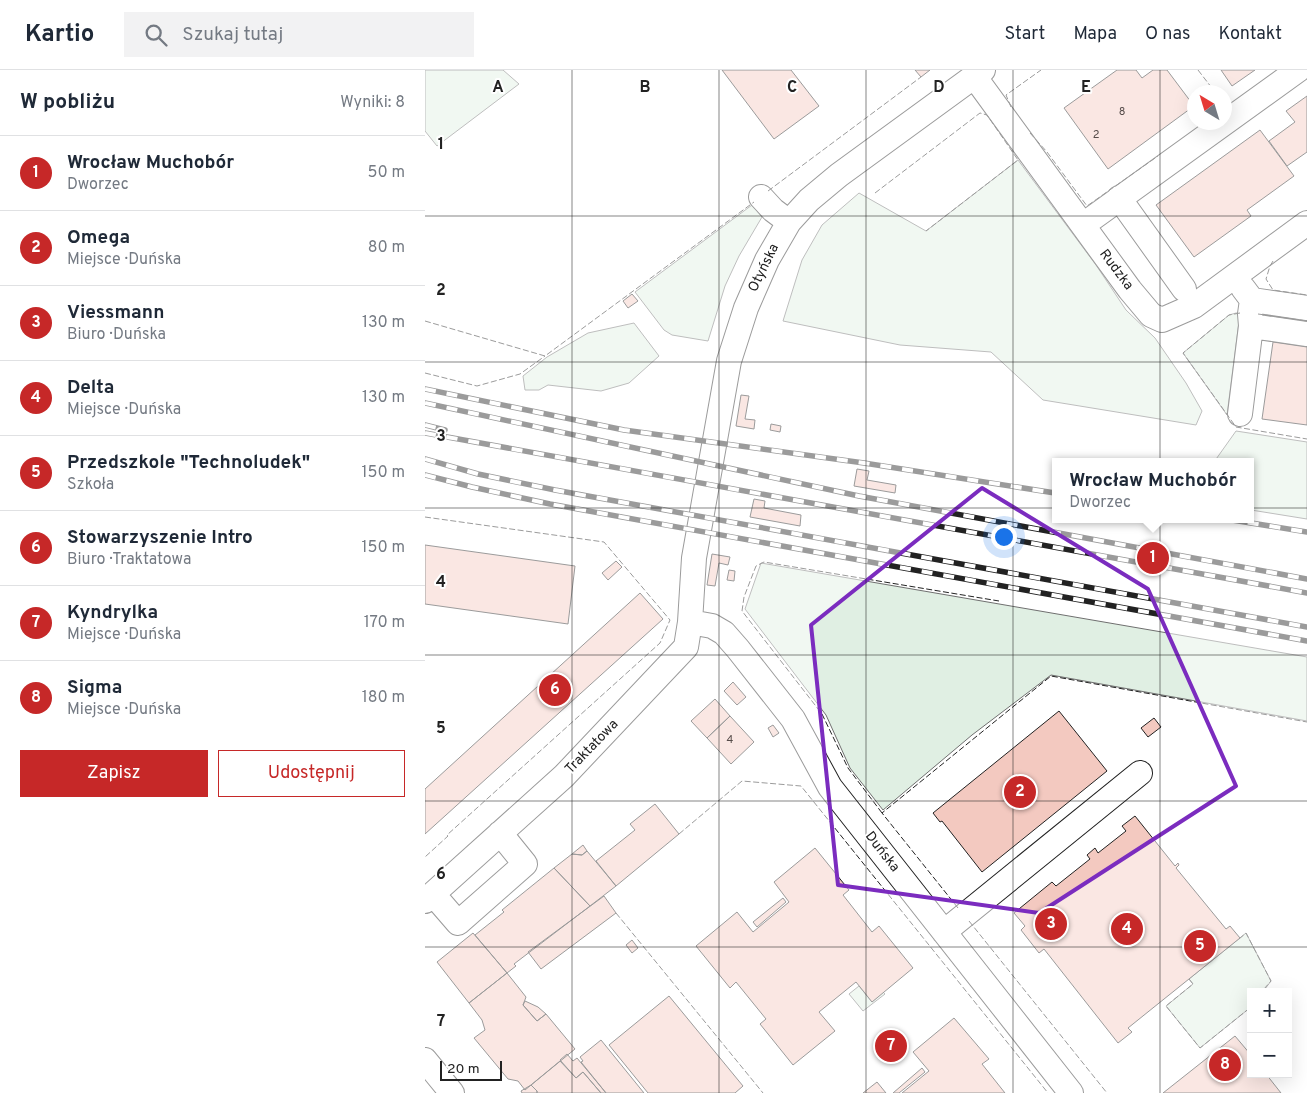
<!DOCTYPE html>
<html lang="pl">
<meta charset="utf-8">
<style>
body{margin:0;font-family:Overpass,sans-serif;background:#f2f2f3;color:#1f2937}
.controls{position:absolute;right:15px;bottom:15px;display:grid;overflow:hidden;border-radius:0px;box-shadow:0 5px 20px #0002}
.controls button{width:45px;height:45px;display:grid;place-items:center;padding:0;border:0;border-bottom:1px solid #e0e1e3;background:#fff;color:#1f2937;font:25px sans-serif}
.compass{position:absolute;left:762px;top:15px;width:45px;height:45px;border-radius:50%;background:#fff;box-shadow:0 5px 20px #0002;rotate:322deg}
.scale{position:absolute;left:15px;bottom:12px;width:62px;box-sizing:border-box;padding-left:5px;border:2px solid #222;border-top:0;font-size:14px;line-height:18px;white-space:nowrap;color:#222;-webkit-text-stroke:4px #fff;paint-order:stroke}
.you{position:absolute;left:578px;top:466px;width:18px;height:18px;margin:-12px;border:4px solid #fff;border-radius:50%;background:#1a73e8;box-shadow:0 0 0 8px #1a73e833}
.badge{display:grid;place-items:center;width:32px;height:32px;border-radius:50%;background:#c62828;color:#fff;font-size:16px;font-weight:700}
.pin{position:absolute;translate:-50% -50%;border:2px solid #fff;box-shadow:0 1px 5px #0006}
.popup{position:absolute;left:627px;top:388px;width:202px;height:65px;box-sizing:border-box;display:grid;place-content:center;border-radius:0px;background:#fff;filter:drop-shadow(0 1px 4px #0005);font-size:16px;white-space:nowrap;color:#747a83}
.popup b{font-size:19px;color:#1f2937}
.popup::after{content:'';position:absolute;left:50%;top:100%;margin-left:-10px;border:10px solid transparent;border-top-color:#fff}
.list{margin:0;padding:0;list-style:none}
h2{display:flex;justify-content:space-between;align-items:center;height:65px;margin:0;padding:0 20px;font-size:21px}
h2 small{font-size:16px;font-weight:400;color:#747a83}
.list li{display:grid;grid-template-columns:32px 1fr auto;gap:15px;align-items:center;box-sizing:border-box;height:75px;padding:0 20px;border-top:1px solid #e0e1e3}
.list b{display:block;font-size:19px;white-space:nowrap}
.list p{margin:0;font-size:16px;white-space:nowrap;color:#747a83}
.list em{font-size:16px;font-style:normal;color:#747a83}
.actions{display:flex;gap:10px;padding:15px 20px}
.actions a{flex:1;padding:11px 0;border:1px solid #c62828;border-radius:0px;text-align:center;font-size:18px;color:#c62828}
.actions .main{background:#c62828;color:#fff}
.icon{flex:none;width:28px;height:28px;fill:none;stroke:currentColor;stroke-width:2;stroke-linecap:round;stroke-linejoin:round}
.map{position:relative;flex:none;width:882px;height:1023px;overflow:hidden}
header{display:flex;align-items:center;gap:30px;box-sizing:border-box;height:70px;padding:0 25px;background:#fff;border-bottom:1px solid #e0e1e3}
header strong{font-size:24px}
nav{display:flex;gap:28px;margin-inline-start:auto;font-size:18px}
.search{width:350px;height:45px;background:#f2f2f3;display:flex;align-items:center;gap:12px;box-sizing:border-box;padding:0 18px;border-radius:0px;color:#747a83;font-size:19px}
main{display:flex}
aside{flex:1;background:#fff}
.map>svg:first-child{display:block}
.green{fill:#e0efe3;stroke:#6f6f6f}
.building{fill:#f3c9c0;stroke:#222}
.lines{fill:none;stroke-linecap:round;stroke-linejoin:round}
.minor-casing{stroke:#222;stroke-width:26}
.minor{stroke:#fff;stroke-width:24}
.rail-casing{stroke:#222;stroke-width:5.5}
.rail{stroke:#fff;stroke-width:4;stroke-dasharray:11;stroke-linecap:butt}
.fence{stroke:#222;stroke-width:1;stroke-dasharray:6 2.5;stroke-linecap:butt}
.marked{fill:none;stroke:#7b2cbf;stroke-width:4;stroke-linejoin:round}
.grid{fill:none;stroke:#222;stroke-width:1;stroke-opacity:0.55}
.labels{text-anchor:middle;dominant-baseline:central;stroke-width:4;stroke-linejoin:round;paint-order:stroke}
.number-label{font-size:11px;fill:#564c4a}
.street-label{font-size:14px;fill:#222;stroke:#fff}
.grid-label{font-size:16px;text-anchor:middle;font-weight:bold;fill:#222;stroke:#fff;stroke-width:4;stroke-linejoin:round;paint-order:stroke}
</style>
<header>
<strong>Kartio</strong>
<div class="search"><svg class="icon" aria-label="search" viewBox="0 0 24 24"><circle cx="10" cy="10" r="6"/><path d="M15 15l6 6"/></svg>Szukaj tutaj</div>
<nav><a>Start</a><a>Mapa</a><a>O nas</a><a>Kontakt</a></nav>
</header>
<main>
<aside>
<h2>W pobliżu<small>Wyniki: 8</small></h2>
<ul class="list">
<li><span class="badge">1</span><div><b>Wrocław Muchobór</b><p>Dworzec</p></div><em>50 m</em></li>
<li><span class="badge">2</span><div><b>Omega</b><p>Miejsce · Duńska</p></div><em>80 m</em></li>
<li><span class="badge">3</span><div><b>Viessmann</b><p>Biuro · Duńska</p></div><em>130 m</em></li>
<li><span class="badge">4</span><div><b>Delta</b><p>Miejsce · Duńska</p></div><em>130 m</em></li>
<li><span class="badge">5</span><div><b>Przedszkole &quot;Technoludek&quot;</b><p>Szkoła</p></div><em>150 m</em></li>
<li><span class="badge">6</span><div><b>Stowarzyszenie Intro</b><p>Biuro · Traktatowa</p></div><em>150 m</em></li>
<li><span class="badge">7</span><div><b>Kyndrylka</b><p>Miejsce · Duńska</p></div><em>170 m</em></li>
<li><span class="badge">8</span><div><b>Sigma</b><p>Miejsce · Duńska</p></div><em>180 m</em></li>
</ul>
<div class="actions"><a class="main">Zapisz</a><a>Udostępnij</a></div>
</aside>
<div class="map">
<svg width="882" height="1023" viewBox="0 0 882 1023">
<rect width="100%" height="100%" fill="#fff"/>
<path class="green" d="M0,0h78l16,14 -82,62 -12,-15z
M593,90l78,105 30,45 29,28 31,45 16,28 -6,14 -153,-25 -52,-48 -91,-7 -117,-24 19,-61 20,-35 37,-32 67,38z
M327,135l10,12 -23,39 -14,30 -17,55 -36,-6 -8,-5 -29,-38z
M811,243h4l-13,102 -44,-62 46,-38z
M209,253l25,33 -30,27 -28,8 -53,-6 -9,5h-14l-2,-14 24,-19 41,-24z
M811,361l71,11v77l-56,-9v-48h-37z
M336,493l546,94v64l-256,-46 -79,60 -89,75 -33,-42 -24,-53 -81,-106z
M821,863l25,48 -6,8v3h-14v15l-51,41 -34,-42 27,-22 -4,-5z
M434,916l13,16 11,-10 2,2 -22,17 -14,-17z"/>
<path class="building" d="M297,0h69l28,36 -45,33z
M490,0h15l-9,7z
M692,0h19l6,8 11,-8h14l27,36 -86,63 -44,-61z
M796,0h34l-23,16z
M882,26v56l-20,14 -18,-25 26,-19 -9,-11z
M835,60l34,46 -47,34 4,6 -57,41 -38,-52z
M207,224l6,7 -10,7 -5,-7z
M848,272l34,5v78l-45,-6z
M316,325l8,1 -4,23 10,1 -1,9 -18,-3z
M346,354l10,2 -1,6 -10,-2z
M432,399l12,2 -2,9 29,5 -1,8 -41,-7z
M329,429l11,2 -1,7 37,7 -1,11 -50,-9z
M0,475l150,21 -7,58 -143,-20z
M287,484l18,3 -2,8 -9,-2 -4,23 -8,-1z
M191,491l6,6 -14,13 -6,-7z
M304,500l6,1 -1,10 -7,-1z
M215,523l23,26 -238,215v-45z
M308,612l13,15 -9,8 -13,-14z
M290,629l15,17 -23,22 -16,-17z
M634,641l48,60 -125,101 -40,-51 -2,1 -7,-9z
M305,646l24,26 -23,22 -24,-26z
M729,648l7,9 -13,10 -7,-9z
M348,655l6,8 -6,4 -5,-9z
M230,734l24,30 -63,52 -20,-25 39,-31 -5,-6z
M710,746l40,50 3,-3 1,2 -3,3 50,61 4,-3 10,12 -112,90 4,4 -14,11 -74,-94 -5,4 -18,-23 4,-4 -11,-13 38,-31 4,4 34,-27 -3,-4 8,-7 3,5 28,-22 -4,-5z
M158,775l4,6 -5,4 -10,-1z
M390,778l34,42 -6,5 29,37 7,-6 34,42 -41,34 -16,-20 -37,30 16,19 -42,34 -33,-41 6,-5 -30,-37 -6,6 -34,-42 41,-34 16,20 36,-30 -15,-20z
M162,781l29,35 -26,20 -36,-38 18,-14 10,1z
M129,798l36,38 -76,58 2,2 -9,7 -32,-38 29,-23 -2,-2z
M179,826l12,17 -75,56 -13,-17z
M358,828l3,4 -29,25 -4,-5z
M48,863l34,40 -38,30 -32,-41z
M207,870l6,8 -6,5 -6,-8z
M82,903l19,24 -3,8 14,16 9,-7 29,35 -50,41 -7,-9 -10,-2 -34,-41 11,-8 -3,-10 -13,-17z
M244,926l74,90 -8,7h-87l-39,-48z
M100,931l13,6 8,7 -9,7 -14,-16z
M529,948l35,41 -7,5 23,29h-103l27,-22 -16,-19z
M810,966l16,19v19h15l15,19h-118z
M176,970l43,53h-38l-25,-31 2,-1 -3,-4z
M142,984l6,7 4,-3 29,35h-5l-18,-21 -7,6 -16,-18z
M135,991l16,17 7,-6 18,21h-64v-2l-6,-6z
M497,998l3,4 -26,21h-6z
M452,1012l9,11h-23z
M106,1015l6,6v2h-15l-1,-2z"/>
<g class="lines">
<g class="minor-casing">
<path id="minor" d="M549,6l156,214 21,25 11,5 32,-14 113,-83
M336,127l12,13 16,12
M694,128l65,91
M658,155l215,-155
M818,218l9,12 55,8
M826,256l56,8
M815,344l11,-88 -1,-12 2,-14
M265,552l22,4 12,7 14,16 55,70 37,68 241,306
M8,824l25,29 67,-59 -25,-31
M0,831l139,-125 122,-129 4,-25 4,-64 35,-197 17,-53 21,-48 22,-38 20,-22 30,-25 144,-105
M519,862l196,-159
M0,990l27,33"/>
</g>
<use href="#minor" class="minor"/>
<g class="rail-casing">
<path id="rail" d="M0,319l199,41 240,33 191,30
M0,333l434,93 448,83
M0,355l20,5
M0,363l882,160
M0,389l53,15 77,16 752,137
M0,405l47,12 78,17 757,137
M801,449l81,13"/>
</g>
<use href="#rail" class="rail"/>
<path class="fence" d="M773,0l17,22
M586,37l-5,-12 35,-25
M605,63l17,19 40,54 71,-50
M343,121l153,-114
M450,123l105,-80 7,2 31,45 -92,71
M848,191l-3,5 -4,13 7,11 34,5
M815,243l-11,2 -46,38 53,74 71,12
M833,244l49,7
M0,251l120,35 209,-154
M0,303l52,13 43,-12 25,-18
M0,447l179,25 66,78 -10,23 -213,192 1,1 -23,21
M457,743l-34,-45 -26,-54 -80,-103 2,-14 12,-31 8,-4 235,39
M254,764l63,-53 59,5 247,307
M533,838l-76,-95 169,-137 256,46
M191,843l147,180
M544,851l138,172
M814,869l7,-6 25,48 -7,8 1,3
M764,909l4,5 -27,22 34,42 51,-41"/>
</g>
<path d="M0 0H882V1023H0ZM557,418l166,101 88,197 -197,127 -201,-28 -27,-260z" fill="#fff" fill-opacity=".55" fill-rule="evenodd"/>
<path class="marked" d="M557,418l166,101 88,197 -197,127 -201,-28 -27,-260z"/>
<path class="grid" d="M147,0v1023M294,0v1023M441,0v1023M588,0v1023M735,0v1023M0,146h882M0,292h882M0,438h882M0,585h882M0,731h882M0,877h882"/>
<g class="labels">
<g class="number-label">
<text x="697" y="42">8</text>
<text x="671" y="65">2</text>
<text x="305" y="670">4</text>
</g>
<g class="street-label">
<text transform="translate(339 198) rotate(-64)">Otyńska</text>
<text transform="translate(691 200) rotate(53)">Rudzka</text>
<text transform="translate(167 677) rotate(-46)">Traktatowa</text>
<text transform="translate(457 782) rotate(52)">Duńska</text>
</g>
</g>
<g class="grid-label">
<text x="73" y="22">A</text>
<text x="220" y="22">B</text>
<text x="367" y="22">C</text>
<text x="514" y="22">D</text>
<text x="661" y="22">E</text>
<text x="16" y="79">1</text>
<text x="16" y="225">2</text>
<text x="16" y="371">3</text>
<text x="16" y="517">4</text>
<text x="16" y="663">5</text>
<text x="16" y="809">6</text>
<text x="16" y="956">7</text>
</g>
</svg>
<div class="controls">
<button>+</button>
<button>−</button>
</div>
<svg class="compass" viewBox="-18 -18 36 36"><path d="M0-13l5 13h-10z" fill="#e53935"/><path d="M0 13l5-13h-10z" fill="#747a83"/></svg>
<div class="scale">20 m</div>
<div class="you"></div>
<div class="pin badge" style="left:728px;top:488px">1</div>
<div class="popup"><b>Wrocław Muchobór</b>Dworzec</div>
<div class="pin badge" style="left:595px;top:722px">2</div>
<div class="pin badge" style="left:626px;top:854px">3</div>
<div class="pin badge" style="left:702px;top:859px">4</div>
<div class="pin badge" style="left:775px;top:876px">5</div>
<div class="pin badge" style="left:130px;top:620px">6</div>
<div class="pin badge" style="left:466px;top:976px">7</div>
<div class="pin badge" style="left:800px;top:995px">8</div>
</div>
</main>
